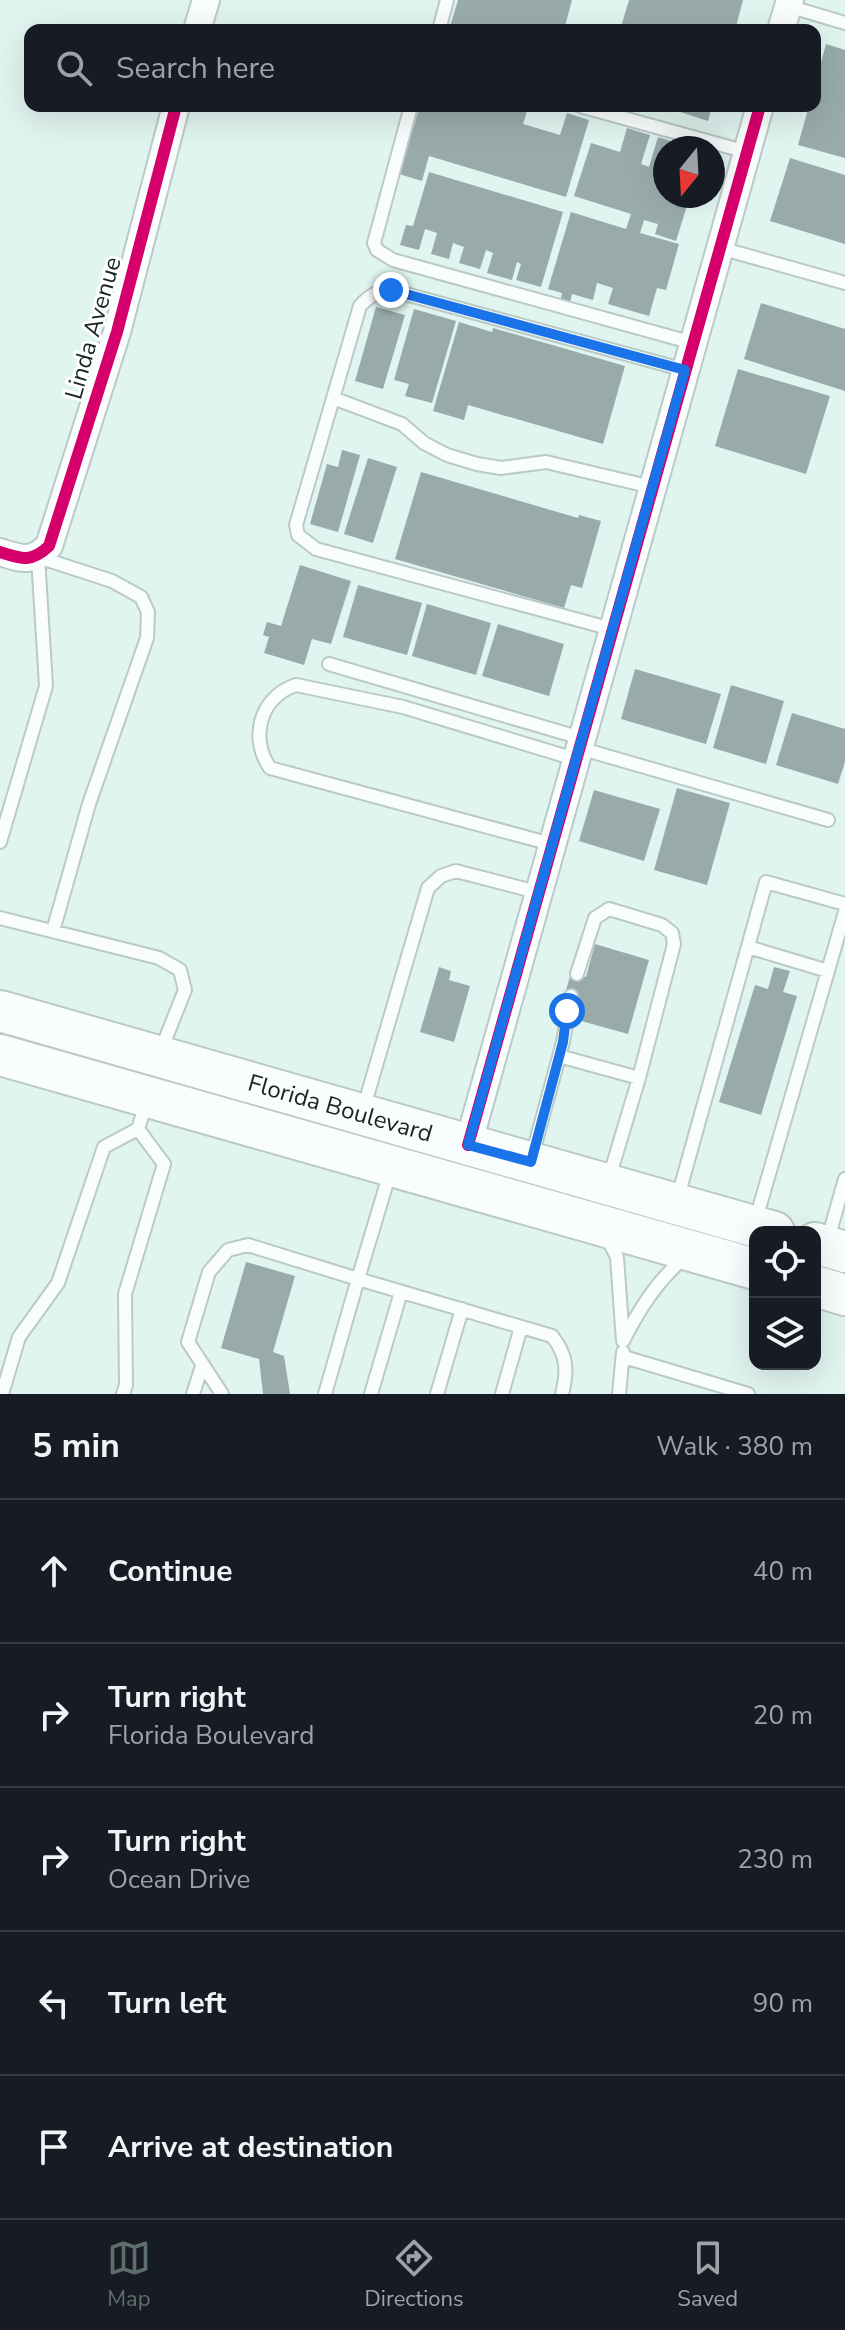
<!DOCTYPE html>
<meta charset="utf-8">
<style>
body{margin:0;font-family:"Nunito Sans",sans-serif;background:#20242c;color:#f1f3f6}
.controls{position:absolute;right:24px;bottom:24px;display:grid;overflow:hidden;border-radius:16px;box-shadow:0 8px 32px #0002}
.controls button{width:72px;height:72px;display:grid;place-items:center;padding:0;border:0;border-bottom:2px solid #363941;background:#171b24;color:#f1f3f6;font:40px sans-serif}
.compass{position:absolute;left:653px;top:136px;width:72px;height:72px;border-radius:50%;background:#171b24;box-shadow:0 8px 32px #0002;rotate:198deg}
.stop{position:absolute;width:24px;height:24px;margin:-18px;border:6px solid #1a73e8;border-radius:50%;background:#fff}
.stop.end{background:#1a73e8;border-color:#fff;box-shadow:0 2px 8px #0008}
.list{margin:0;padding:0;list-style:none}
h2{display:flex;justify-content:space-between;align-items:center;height:104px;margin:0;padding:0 32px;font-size:34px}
h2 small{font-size:26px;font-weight:400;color:#9ea1a6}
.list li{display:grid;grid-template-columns:52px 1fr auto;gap:24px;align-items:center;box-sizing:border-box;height:144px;padding:0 32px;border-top:2px solid #363941}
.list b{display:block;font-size:30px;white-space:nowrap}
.list p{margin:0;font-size:26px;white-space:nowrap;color:#9ea1a6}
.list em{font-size:26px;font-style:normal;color:#9ea1a6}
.icon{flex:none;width:44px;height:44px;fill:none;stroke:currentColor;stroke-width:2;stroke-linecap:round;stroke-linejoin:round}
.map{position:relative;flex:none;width:845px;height:1394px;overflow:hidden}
.search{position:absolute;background:#171b24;box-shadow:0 8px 32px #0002;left:24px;right:24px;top:24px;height:88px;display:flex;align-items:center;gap:20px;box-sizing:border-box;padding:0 28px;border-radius:16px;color:#9ea1a6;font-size:30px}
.sheet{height:824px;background:#171b24}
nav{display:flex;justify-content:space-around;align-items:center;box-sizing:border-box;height:112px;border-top:2px solid #363941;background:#171b24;font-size:22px;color:#9ea1a6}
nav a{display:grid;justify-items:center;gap:4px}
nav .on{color:#5e6e6b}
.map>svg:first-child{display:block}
.building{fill:#98abaa}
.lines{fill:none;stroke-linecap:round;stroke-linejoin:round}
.lane-casing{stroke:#bacac7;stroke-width:16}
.street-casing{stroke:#bacac7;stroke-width:30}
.primary-casing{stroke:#bacac7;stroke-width:44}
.lane{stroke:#fafdfd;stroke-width:12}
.street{stroke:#fafdfd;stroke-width:26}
.primary{stroke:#fafdfd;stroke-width:40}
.cycleway-casing{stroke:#fff;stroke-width:17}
.cycleway{stroke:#d6006c;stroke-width:12}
.route{stroke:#1a73e8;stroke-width:10}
.labels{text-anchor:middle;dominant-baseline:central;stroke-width:6;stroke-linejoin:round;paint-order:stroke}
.street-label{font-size:24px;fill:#182623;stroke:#fff}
</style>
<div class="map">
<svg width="845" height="1394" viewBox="0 0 845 1394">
<rect width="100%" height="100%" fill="#e0f4f0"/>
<path class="building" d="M458,0h114l-8,30h-115z
M629,0h114l-8,30h-115z
M826,44l19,6v108l-47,-13 11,-39h6v-21z
M420,106h101l7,2 -5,16 37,11 7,-22 22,7 -23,77 -137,-41 -7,25 -23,-7z
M662,106h50l-4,15z
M627,128l23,7 -9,29 8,3 9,-30 32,10 -25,1v48h25l-14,45 -21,-7 3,-10 -14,-4 -4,13 39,11 -13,46 -9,-2 -8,28 -41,-12 5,-16 -16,-5 -4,17 -21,-6 -3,12 -9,-3 2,-10 -14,-4 23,-77 55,17 5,-15 -57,-18 17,-53 29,9z
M790,158l55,17v69l-75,-23z
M429,172l134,40 -22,75 -25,-7 5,-16 -4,-2 -5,18 -25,-7 6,-20 -7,-3 -6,19 -21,-6 5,-16 -11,-4 -4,16 -18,-5 6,-21 -12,-4 -6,21 -19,-5 6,-20 7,1z
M761,303l84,26v62l-101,-32z
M376,307l29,8 -22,74 -28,-8z
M414,309l42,12 -24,82 -27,-7 4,-12 -15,-4z
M459,322l33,10 1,-4 132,38 -22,78 -135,-39 -4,15 -31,-9z
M738,369l92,27 -24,78 -91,-28z
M342,450l18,5 -22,77 -28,-8 17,-60 11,3z
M368,458l29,9 -24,76 -29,-9z
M421,472l157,46 1,-3 22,6 -19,67 -11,-3 -7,23 -169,-49z
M300,565l51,16 -20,63 -19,-5 -8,26 -40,-12 5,-16 -6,-2 4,-13 14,4z
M358,585l64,18 -15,52 -64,-18z
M427,604l64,19 -15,52 -64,-19z
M498,624l66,20 -15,52 -67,-20z
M635,669l86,25 -15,50 -85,-25z
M731,685l53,16 -18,63 -53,-16z
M792,713l53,16v33l-7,22 -62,-19z
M677,788l53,15 -23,82 -53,-15z
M594,790l66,19 -16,52 -65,-20z
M595,944l54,16 -21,74 -54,-15 6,-21 -15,-4 6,-21 15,4z
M439,967l12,4 -2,9 21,6 -16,56 -34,-10z
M774,967l16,4 -7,21 14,4 -36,119 -42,-13 36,-117 13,4z
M246,1262l49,14 -22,76 11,4 6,38h-27l-4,-35 -38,-11z"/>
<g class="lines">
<g class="lane-casing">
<path id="lane" d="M788,6l57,17
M439,30l8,-30
M411,106l-37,137 3,7 16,10 300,83
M580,106l167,46
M720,248l125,35
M333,398l69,26 22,19 23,12 30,9 24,4 45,-6 106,25
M612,629l-296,-80 -18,-14 -2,-10 64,-219c9,-10 17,-15 31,-16l294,80
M329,664l252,74
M579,748l249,72
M0,842l46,-156 -8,-129 74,24 29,16 7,15 -1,26 -58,166 -36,127
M551,844l-281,-76c-21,-30 -10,-71 26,-83l107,22 172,52
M0,918l159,40 21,12 5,20 -24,60
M748,947l80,24
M577,974l18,-56 14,-9 53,16 10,8 2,11 -35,134 -30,100
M559,1056l80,22
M363,1110l65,-222 13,-12 15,-5 81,21
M532,1156l31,-114 8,-46
M391,1169l-33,110 194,57c15,19 16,34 10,58
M677,1200l89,-318 79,22
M756,1219l89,-307
M606,1236l11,21 6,84c17,-33 34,-60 62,-84
M828,1239l17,-60
M624,1357l124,37
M2,1394l17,-57 39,-54 46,-136 34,-18 9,-29
M123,1394l3,-9 -1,-91 39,-130 -26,-35
M193,1394l9,-28
M222,1394l-34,-52 21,-70 19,-22 20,-5 110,34 -33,115
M371,1394l30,-102
M437,1394l25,-85
M502,1394l19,-67
M619,1394l4,-42"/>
</g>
<g class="street-casing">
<path id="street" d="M197,30l9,-30
M781,30l9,-30
M0,552c22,7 31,11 49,-6l68,-214 59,-226
M468,1145l292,-1039"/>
</g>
<g class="primary-casing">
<g id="primary">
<path id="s1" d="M0,1011l774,221"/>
<path d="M0,1055l755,214"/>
<path d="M815,1243l30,9"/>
<path d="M815,1286l30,9"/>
</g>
</g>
<use href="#lane" class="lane"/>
<use href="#street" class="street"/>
<use href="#primary" class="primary"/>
<g class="cycleway-casing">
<path id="cycleway" d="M0,552c22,7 31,11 49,-6l68,-214 59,-226
M468,1145l292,-1039"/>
</g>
<use href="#cycleway" class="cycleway"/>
</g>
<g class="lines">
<path class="route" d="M391,290l294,80 -217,775 63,17 32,-120 4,-31"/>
</g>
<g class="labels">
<g class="street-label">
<text transform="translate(93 328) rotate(-74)">Linda Avenue</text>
<text stroke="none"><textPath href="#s1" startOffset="354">Florida Boulevard</textPath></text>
</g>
</g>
</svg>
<div class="controls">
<button><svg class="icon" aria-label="locate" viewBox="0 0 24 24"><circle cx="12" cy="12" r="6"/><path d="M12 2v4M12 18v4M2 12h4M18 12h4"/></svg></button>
<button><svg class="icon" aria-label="layers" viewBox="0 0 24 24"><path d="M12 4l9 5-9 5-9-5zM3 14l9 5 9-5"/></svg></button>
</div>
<svg class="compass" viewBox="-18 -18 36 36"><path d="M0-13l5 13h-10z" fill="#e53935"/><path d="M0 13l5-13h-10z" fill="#9ea1a6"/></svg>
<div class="stop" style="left:567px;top:1011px"></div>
<div class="stop end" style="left:391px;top:290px"></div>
<div class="search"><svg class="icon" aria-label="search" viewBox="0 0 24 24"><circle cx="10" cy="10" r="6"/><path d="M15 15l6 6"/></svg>Search here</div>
</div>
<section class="sheet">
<h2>5 min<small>Walk · 380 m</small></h2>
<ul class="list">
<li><svg class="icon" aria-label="ahead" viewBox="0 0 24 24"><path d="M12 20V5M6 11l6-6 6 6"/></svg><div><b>Continue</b></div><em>40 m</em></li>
<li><svg class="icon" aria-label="right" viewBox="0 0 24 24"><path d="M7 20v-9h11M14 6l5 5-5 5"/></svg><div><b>Turn right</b><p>Florida Boulevard</p></div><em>20 m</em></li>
<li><svg class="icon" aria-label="right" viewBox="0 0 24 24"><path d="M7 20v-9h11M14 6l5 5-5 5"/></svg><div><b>Turn right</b><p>Ocean Drive</p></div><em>230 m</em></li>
<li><svg class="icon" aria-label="left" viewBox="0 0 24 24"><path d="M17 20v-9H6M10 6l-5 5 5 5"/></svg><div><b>Turn left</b></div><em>90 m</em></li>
<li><svg class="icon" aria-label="arrive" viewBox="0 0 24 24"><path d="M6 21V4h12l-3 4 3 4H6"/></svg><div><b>Arrive at destination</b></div></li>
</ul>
</section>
<nav>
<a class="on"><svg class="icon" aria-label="map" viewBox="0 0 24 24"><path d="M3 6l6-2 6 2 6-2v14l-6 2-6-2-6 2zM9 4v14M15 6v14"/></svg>Map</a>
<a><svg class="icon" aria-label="directions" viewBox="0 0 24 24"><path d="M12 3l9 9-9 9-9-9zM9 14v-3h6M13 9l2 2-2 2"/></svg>Directions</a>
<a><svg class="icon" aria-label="saved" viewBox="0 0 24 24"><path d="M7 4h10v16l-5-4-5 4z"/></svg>Saved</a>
</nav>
